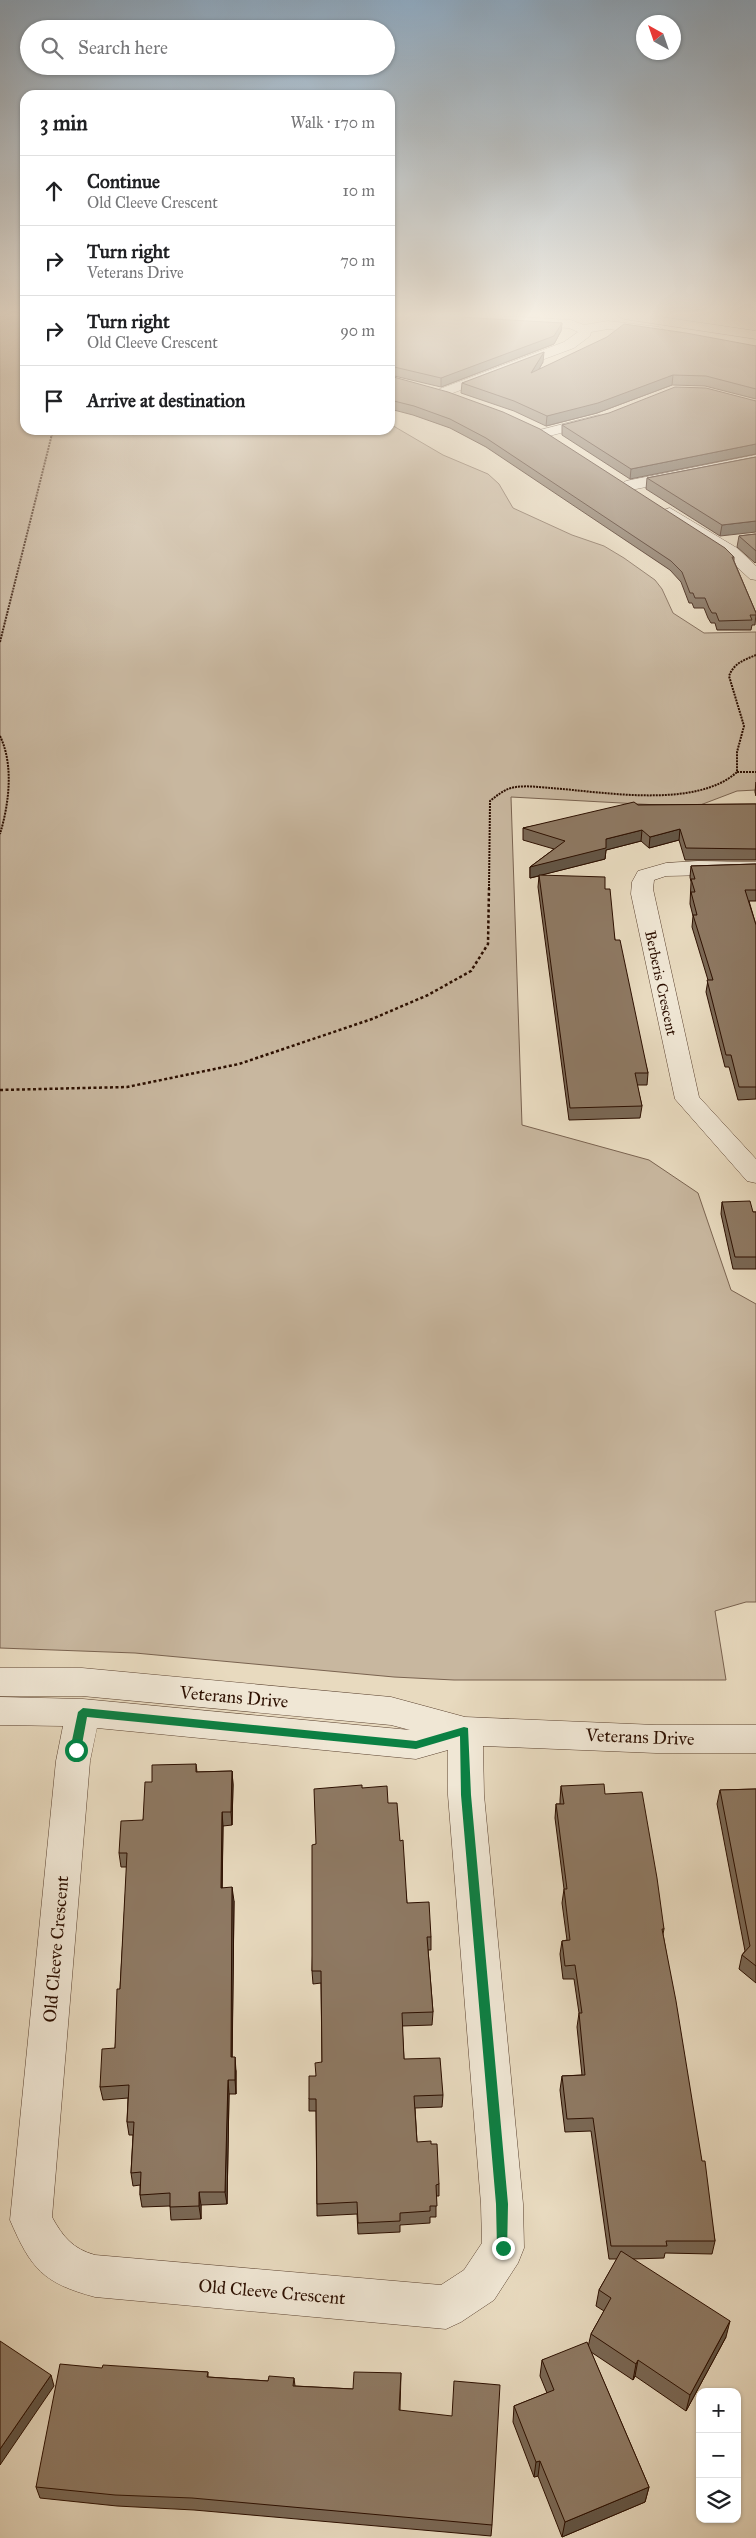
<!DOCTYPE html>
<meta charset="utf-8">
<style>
body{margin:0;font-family:"IM FELL Great Primer",serif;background:#f2f2f2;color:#202124}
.controls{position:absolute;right:15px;bottom:15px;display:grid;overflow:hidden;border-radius:10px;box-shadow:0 1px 4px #0004}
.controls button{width:45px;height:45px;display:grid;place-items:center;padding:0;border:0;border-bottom:1px solid #e0e0e0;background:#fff;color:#202124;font:25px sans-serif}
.compass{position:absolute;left:636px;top:15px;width:45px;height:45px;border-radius:50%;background:#fff;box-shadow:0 1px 4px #0004;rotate:320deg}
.stop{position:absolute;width:15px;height:15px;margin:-11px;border:4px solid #0b8043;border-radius:50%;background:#fff}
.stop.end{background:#0b8043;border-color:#fff;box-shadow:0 1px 5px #0008}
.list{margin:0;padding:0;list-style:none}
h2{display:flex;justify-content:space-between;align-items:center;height:65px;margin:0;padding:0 20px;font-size:21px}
h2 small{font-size:16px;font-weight:400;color:#757577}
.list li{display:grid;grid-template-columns:32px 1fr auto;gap:15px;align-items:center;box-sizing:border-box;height:70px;padding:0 20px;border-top:1px solid #e0e0e0}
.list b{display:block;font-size:19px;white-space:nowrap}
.list p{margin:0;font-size:16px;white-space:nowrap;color:#757577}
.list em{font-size:16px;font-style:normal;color:#757577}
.icon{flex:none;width:28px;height:28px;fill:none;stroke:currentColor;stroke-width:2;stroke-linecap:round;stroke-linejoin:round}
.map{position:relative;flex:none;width:756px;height:2538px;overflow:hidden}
.search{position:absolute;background:#fff;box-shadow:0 1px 4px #0004;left:20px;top:20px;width:375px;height:55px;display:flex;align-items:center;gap:12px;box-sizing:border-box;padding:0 18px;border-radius:28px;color:#757577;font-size:19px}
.panel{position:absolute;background:#fff;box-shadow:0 1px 4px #0004;left:20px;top:90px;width:375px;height:345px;border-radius:15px}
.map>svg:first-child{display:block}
.green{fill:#c8b79f;stroke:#7a6350}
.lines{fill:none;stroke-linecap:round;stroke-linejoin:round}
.minor-casing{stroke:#5b4230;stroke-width:1}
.major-casing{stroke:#2c0f00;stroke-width:1}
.path-far1{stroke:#2c0f00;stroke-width:2;stroke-dasharray:2 1;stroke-linecap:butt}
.path{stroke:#2c0f00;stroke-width:2.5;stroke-dasharray:3 2.5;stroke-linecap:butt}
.minor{fill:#f0e7d5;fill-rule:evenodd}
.major{fill:#e8dabf;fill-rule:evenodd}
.wall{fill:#7a6855;stroke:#2c0f00}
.shaded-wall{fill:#635545;stroke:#2c0f00}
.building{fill:#8e7963;stroke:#2c0f00}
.route{fill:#0b8043}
.labels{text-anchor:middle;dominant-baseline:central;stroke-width:5;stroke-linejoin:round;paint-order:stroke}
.street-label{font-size:15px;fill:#2c0f00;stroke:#f0e7d5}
.near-street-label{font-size:18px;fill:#2c0f00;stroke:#f0e7d5}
</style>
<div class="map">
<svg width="756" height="2538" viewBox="0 0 756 2538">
<rect width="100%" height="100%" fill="#e8dabf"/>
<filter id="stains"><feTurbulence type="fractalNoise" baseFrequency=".004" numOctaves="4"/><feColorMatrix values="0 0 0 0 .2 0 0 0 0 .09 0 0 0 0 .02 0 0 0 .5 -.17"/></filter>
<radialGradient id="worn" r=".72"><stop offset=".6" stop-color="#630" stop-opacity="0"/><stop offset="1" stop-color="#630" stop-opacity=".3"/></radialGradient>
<path class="green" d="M0,315h25v115h365v-6l53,31 45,19 11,10 14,24 59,27 32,11 20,12 31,22 7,9 11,24 31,20 52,-1v158l-19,1 -42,16 -184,-10 11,328 127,35 49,33 33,97 25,14v298h-10l-31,9 11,69h-272l-60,-3 -259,-24 -135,-5z"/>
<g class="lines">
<g class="minor-casing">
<path id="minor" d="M410,315h74l87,5 13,5 24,-4 51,6 7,4 -7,4 -51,-6 -17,3 -1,4 -16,12 -132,49 -5,-1 -2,-3 2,-3 127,-48 14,-10 -9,-4 -152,-9z
M599,415l5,1 2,3 -2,3 -59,15 -7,-4 2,-3z
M756,455v10l-130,26 -8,-5 8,-5z
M670,508l67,40 19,18v14l-6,-1 -25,-23 -61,-40 -2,-3 2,-3z
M698,861l58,1v12l-90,2 -12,4 -1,9 46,208 57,62v24l-9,-2 -72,-82 -44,-205 1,-12 6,-11 28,-8z
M0,1668h82l309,29 74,20 191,8h100v28h-100l-173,-7 1,49 39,409 1,44 -6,15 -24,37 -33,22 -15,7 -351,-32c-52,-14 -64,-28 -85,-77l46,-459 7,-35 -63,-1v-28l83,2 327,31 -19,-5 -309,-29h-82zM97,1728l319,31 32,-9v45l33,409 1,39 -18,27 -23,15 -346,-30c-22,-6 -32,-18 -43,-38l38,-456z"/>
</g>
<g class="major-casing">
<path id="major" d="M617,315h31l108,16v8l-132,-20z"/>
</g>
<path class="path-far1" d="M0,642l53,-212
M0,736c14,29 9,68 0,98
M737,772h19
M489,889l1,-88c5,-4 10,-8 16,-11 11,-6 32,-3 45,-2 53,4 145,21 186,-16v-20l7,-26 -15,-50c5,-13 15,-16 27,-21"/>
<path class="path" d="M0,1090l127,-3 112,-23 133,-45 56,-24 43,-24 17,-27 1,-56"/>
<use href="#minor" class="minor"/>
<use href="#major" class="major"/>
</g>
<path class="wall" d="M390,315l172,8 -1,8 -7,13 -113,43 -51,-12z
M756,346v53l-51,-13 -33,-1 -75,28 -51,13 -32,-15 -53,-18 1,-10 81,-21 -4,7z
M390,376l344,181v4l22,52 -1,12h-3l-1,5h-34l-2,-7h-4l-3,-5 -4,-10h-10l-2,-5h-3l-8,-21 -11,-12 -184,-123 -36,-19 -37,-13 -23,-6z
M756,401l-126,78 -68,-44v-10z
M756,457l-36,79 -74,-47 1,-11z
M756,534v28l-1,1 -18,-16 2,-11z
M756,782v14l-1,-4z
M756,804v56h-71l-6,-20 -30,8 -8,-7 -35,9 -1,9 -64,16 64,14 10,51 33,133 -1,12h-10l5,21 -2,12 -71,2 -31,-233 1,-11 -9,2v-11l24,-18 -31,-9v-12l115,-23z
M756,864v37h-7l7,24v174l-18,1 -9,-33h-4l-19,-75 2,-12 -16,-53 1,-11 -3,-12 1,-22 -1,-5 1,-11z
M722,1202l31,10h3v57h-23l-12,-55z
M196,1764l1,8 35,-1 1,14 -1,40 -9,1 -1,61 12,14 -2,156 4,14v23h-7l-2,110 -26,1v14l-30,1 -1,-14 -28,1 -2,-12v-10l-7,1 -2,-13 2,-38h-4l-2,-13 1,-24 -25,2 -3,-13 15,-39 5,-59 7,-122h-6l-2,-14 24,-33 9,-38z
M561,1786l44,8 59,135 -1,5 52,307 -3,13 -47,-1 -1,5 -31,1 93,78 -40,74 -51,-35 -2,4 -42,-28 58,135 -4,15 -83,35 -24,-61 -4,1 -21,-55 1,-16 33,-13 -7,-17 2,-16 46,-13 3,-13 13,-23 -8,-5 3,-16 18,-31h-8l-18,-128 -26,1 -5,-42 2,-14 20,-1 -5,-48 2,-14 -5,-34h-11l-3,-25 2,-13 5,-1 -5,-37 2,-14 -9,-71 1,-14h4v-4z
M362,1788l26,15 12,38 7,62 24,34v13h-3l5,62 -1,13 -30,1 2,33 39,36 -1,12 -27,1 2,34 22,42v12h-3v21h-6v6l-30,2v7l-42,2 -1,-20 -40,2 -1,-105h-7v-12l7,-23 6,-14 -1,-79 -8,1 -1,-13 4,-127z
M756,1789v194l-17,-14 3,-14 3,-4 -28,-147 3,-14z
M102,2368l106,4v5l60,4 26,-3 1,8 58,3 48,-16 -1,37 92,115 -1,11 -297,-26 -77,-4 -77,-8 -4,-11z"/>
<path class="shaded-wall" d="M562,323l-1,8 -7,13 -113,43v-9z
M544,352l-1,10 -12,21v-10z
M673,375l-1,10 -75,28 -51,13 1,-10z
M756,444v10l-126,25 1,-10z
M756,521v11l-36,4 2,-11z
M680,829l-1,11 -30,8 1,-11z
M642,830l-1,11 -35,9 -1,9 -75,19v-11l76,-28z
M232,1771l1,14 -1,40 -1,-13z
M222,1812l1,14 -1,75 -1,-13z
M232,1887l2,14 -2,170 -1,-14z
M235,2057l1,14v23l-1,-14z
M228,2080l1,14 -2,110 -2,-12z
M199,2192l2,13v14l-2,-13z
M730,2321l-4,16 -40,74 4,-16z
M638,2360l-3,16 -2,4 3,-16z
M51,2375l3,11 -54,79v-16z
M540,2461l-2,15 -4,1 2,-15z
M649,2487l-4,15 -83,35 3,-15z"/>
<path class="building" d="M390,315h35l137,8 -8,13 -113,42 -51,-12z
M624,324l62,9 70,13v43l-50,-13 -33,-1 -75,28 -51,13 -33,-15 -52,-18 82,-31 -13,21 76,-36z
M390,376l58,16 55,20 37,17 185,119 9,9h-2l24,56v2h-6l2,5 -33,1 -3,-8h-4l-3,-5 -4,-10h-10l-2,-5h-3l-8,-21 -11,-11 -185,-123 -36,-19 -36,-13 -24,-6z
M675,387l31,1 50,13v43l-125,25 -69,-44 47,-12z
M756,457v64l-34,4 -75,-47z
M756,534v17l-17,-15z
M634,802l4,3 118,-1v45l-70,-1 -6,-19 -30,8 -8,-7 -36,9v9l-76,19 35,-26 -42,-13z
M756,864v26h-11l11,35v162h-17l-8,-32h-5l-19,-75h6l-20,-65h4l-6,-23h4l-4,-13h4l-4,-13z
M539,875l66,2v12h5l5,51h5l28,133h-13l7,33 -72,2z
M750,1201l3,11h3v45h-21l-13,-55z
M196,1764v8l36,-1 -1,41h-9l-1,76 11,-1 -1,170h4v23h-7l-3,112h-26v14l-29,1v-14l-30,2 1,-23 -10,1 3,-51h-7l2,-37 -29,2 2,-38 13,-1 2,-59h3l7,-136h-8l2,-32 22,-1 2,-38h7v-17z
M604,1784l1,10 37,-2 15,86 7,51h-2l14,72 26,160h3l10,80h-49l1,5h-56l-18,-128 -26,1 -5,-43 23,-1 -6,-62h3l-7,-48 -10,1 -3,-25 8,-1 -6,-51h3l-11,-85h8l-3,-18z
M362,1785v3l25,-2 1,17h9l3,38 3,-1 4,63 22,-1 2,35h-4l6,75 -31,1 2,46 36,-1 3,37 -29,1 3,46 14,-1v3h6l2,40 -3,1 1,21h-7v5l-30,2v8l-42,2 -1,-21 -40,2 -1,-105h-7v-23h7l-1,-13 7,-1 -1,-91h-9v-126l4,-1 -2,-55z
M756,1789v177l-14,-11 8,-9 -30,-156z
M621,2251l109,70 -40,74 -52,-35 -2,4 -45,-30 20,-36 -12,-8z
M0,2341l51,34 -51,74z
M587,2342l62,145 -84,35 -25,-61 -4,1 -22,-56 40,-16 -12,-30z
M60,2364l42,4 1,-3 105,7 -1,5 61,4 1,-5 25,2 -1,8 60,3 1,-17 47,1 -2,37 53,6 2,-35 46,4 -8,140 -300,-27 -77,-3 -79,-8z"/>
<linearGradient id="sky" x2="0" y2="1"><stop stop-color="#8ea8be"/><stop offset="0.47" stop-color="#f5eee2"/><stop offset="1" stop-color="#f5eee2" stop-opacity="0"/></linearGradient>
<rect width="756" height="670" fill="url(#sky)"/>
<path class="route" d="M83,1708l333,33 48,-14 4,1 3,67 37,409 -1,49 -4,2 -4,-2 -2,-5 -1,-44 -35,-409 -1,-59 -44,13 -329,-32 -6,33 -5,5 -6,-5 8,-38z"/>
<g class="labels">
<g class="street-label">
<text transform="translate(661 983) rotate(78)">Berberis Crescent</text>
</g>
<g class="near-street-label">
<text transform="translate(234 1697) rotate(5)">Veterans Drive</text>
<text transform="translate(640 1737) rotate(2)">Veterans Drive</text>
<text transform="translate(56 1949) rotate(-85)">Old Cleeve Crescent</text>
<text transform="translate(272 2292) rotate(5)">Old Cleeve Crescent</text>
</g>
</g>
<rect width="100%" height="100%" filter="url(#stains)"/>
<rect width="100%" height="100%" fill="url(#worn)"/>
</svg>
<div class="controls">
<button>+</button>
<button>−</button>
<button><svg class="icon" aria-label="layers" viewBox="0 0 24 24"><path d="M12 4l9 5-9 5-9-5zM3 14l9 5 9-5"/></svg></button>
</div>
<svg class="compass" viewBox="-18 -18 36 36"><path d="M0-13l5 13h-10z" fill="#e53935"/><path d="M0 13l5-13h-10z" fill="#757577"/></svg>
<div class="stop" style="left:76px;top:1750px"></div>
<div class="stop end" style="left:503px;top:2248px"></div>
<div class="search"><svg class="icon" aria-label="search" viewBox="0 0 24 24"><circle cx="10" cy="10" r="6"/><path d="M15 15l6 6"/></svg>Search here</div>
<section class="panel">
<h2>3 min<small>Walk · 170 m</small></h2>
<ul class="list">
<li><svg class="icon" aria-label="ahead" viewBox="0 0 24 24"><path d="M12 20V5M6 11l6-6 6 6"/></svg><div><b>Continue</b><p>Old Cleeve Crescent</p></div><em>10 m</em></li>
<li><svg class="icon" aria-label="right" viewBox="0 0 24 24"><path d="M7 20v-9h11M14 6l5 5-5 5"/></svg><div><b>Turn right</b><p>Veterans Drive</p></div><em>70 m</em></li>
<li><svg class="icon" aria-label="right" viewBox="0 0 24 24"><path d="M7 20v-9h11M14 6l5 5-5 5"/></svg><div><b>Turn right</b><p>Old Cleeve Crescent</p></div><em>90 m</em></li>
<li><svg class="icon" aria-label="arrive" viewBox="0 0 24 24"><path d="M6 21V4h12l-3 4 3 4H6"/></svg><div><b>Arrive at destination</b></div></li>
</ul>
</section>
</div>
